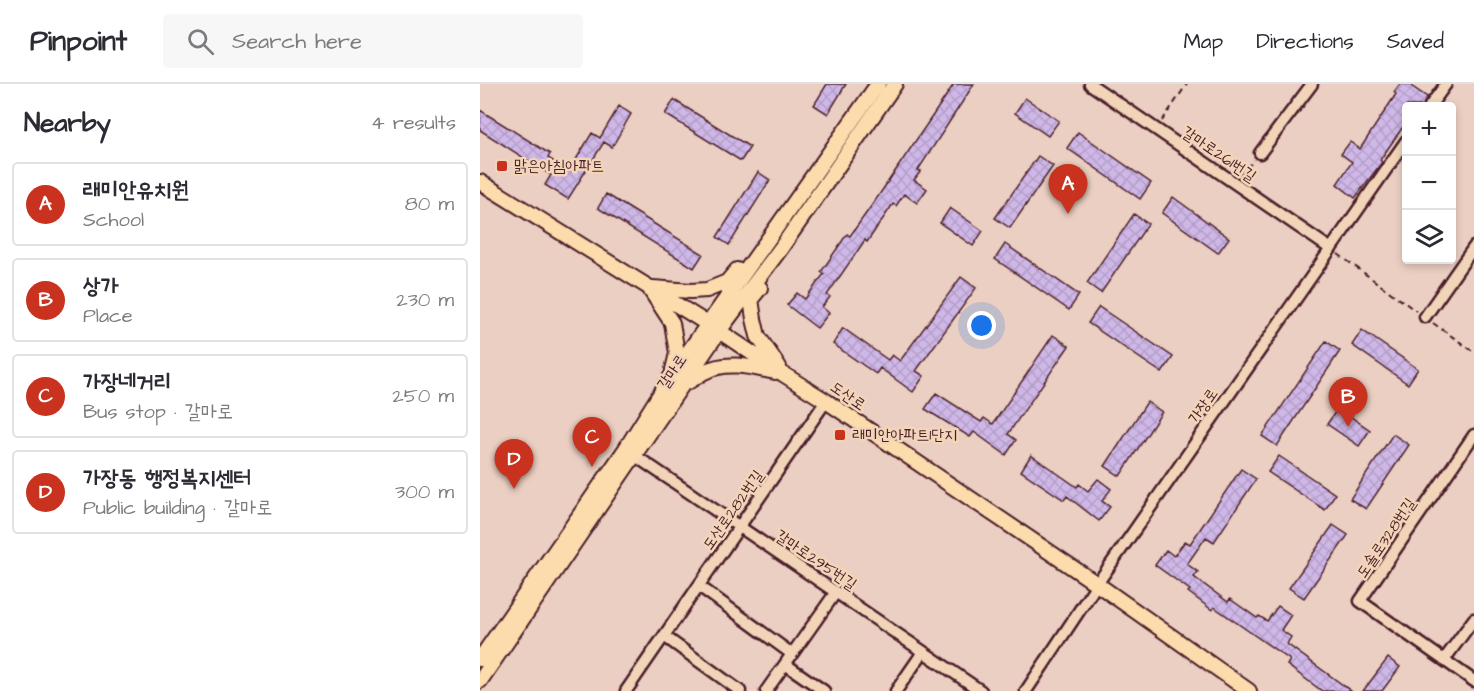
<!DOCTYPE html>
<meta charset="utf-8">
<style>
body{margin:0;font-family:"Architects Daughter","Poor Story",sans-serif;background:#f7f7f7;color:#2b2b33}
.controls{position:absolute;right:18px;top:18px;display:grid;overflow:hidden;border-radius:6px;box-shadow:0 3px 9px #0003}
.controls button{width:54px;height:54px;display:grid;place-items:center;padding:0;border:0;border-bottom:2px solid #e1e1e2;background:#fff;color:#2b2b33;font:30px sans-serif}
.you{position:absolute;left:502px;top:242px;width:21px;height:21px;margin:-15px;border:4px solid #fff;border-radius:50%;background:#1a73e8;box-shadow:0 0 0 9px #1a73e833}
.badge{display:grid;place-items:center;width:39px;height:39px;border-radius:50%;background:#c8321e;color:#fff;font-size:20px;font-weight:700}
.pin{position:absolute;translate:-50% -50px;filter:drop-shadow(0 2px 3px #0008)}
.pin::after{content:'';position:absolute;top:32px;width:21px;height:18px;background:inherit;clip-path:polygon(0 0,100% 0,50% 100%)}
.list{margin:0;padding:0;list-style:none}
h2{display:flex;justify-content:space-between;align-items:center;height:78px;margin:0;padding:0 24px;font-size:26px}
h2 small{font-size:20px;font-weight:400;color:#7c7c81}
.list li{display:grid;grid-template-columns:39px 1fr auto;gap:18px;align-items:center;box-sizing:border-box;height:84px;margin:0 12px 12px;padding:0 12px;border:2px solid #e1e1e2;border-radius:6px}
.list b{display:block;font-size:22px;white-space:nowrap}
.list p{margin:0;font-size:20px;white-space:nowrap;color:#7c7c81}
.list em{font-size:20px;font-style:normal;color:#7c7c81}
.icon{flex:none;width:33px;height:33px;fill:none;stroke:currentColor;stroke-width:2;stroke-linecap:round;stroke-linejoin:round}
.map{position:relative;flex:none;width:994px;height:607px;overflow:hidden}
header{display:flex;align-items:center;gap:36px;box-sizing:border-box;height:84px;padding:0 30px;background:#fff;border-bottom:2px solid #e1e1e2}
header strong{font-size:28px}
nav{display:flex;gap:33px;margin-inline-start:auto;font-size:21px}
.search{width:420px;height:54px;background:#f7f7f7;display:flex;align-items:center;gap:15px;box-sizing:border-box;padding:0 21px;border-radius:6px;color:#7c7c81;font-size:22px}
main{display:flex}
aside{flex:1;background:#fff}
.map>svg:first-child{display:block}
.building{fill:url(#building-cross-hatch);stroke:#4a1f2b;stroke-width:1.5}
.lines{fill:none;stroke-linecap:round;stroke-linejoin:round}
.minor-casing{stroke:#4a1f2b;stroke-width:15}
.major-casing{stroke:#4a1f2b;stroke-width:18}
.path{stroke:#4a1f2b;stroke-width:2;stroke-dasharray:6 4.5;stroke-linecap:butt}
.minor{stroke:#f2d5b8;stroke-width:10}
.major{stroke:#fcdcac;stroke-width:14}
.poi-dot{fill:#c8321e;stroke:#f2d5b8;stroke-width:2}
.labels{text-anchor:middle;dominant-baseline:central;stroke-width:5;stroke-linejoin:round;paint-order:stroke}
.street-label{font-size:16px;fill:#4a1f2b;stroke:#f2d5b8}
.poi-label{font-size:16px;fill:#4a1f2b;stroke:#f2d5b8;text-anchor:start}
</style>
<header>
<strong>Pinpoint</strong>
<div class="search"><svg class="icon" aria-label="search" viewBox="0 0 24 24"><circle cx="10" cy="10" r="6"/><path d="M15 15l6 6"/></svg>Search here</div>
<nav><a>Map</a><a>Directions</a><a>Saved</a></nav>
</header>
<main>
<aside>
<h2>Nearby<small>4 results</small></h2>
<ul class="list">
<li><span class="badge">A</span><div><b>래미안유치원</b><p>School</p></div><em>80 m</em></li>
<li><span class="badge">B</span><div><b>상가</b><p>Place</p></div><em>230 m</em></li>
<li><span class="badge">C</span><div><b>가장네거리</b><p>Bus stop · 갈마로</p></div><em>250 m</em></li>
<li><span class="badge">D</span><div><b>가장동 행정복지센터</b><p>Public building · 갈마로</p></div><em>300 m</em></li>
</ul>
</aside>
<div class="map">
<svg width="994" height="607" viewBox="0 0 994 607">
<defs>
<pattern id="building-cross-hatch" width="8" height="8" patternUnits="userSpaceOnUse" patternTransform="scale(1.5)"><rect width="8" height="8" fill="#cfb8e8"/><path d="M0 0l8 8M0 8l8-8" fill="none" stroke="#b39ec7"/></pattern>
</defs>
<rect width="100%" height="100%" fill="#ebcfc2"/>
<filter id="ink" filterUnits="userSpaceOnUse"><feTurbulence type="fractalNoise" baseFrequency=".0167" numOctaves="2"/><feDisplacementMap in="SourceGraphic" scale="12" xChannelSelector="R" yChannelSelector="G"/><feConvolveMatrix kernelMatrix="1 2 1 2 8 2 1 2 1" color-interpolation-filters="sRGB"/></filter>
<g filter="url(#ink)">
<path class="building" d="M347,0h19l-18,30 -14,-9z
M474,0h20l-56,86 3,1 -7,9 13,9 -10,14 -13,-9 -8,12 -3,-2 -26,38 -2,-2 -38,55 3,2 -8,10 7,6 -12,15 -30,-23 10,-12 8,6 19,-25 -3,-2 26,-38 3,2 27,-38z
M920,0h8l19,13 -4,9h-16v15l-27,39 2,2 -27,36 -18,-14 15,-22 -11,-8 9,-12 10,7 36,-55 -2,-2z
M545,14l34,23 -11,15 -33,-23z
M194,16l76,47 -9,14 -76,-47z
M139,22l12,8 -19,33 -8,-5 -36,57 -23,-14 6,-10 -71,-45v-20l70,44 -2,4 21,13 23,-38 8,5z
M598,48l73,51 -11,16 -73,-51z
M558,72l15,10 -43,62 -15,-10z
M278,88l12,8 -41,65 -12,-8z
M126,110l97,60 -9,14 -96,-60z
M693,113l56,41 -11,15 -56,-40z
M470,124l33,23 -10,15 -33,-23z
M654,130l14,10 -47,69 -14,-10z
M525,160l74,51 -10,15 -74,-51z
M481,193l15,11 -60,83 8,5 -11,16 -33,-24 -4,6 -43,-30 10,-16 45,32 4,-5 8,6z
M619,223l74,50 -11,16 -74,-50z
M882,246l56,39 -10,15 -56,-39z
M573,251l16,11 -61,88 8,6 -10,15 -32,-23 -4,5 -45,-28 11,-16 45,29 3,-4 9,6z
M846,257l14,10 -63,95 -15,-10z
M667,318l15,10 -42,64 -15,-10z
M858,324l32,22 -11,16 -32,-22z
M913,350l16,11 -43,64 -16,-10z
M551,371l46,32 2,-3 9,7 10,-12 13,10 -9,12 8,6 -11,14 -32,-25 -3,4 -43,-29z
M799,372l56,38 -10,16 -57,-38z
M761,385l15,10 -42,63 -8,-5 -19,27 11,8 -4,5 34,25 2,-3 27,19 2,-2 8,5 11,-15 13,9 -10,15 10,7 -4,7 64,47h-29l-35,-26 3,-5 -76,-53 -2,3 -24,-18 2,-2 -35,-25 11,-15 8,6 11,-15 5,3z
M853,441l15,10 -44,63 -15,-10z
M908,574l12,9 -18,24h-19z"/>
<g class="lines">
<g class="minor-casing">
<path id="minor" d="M610,0l241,165
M950,22l16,-22
M780,69l52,-69
M945,233l49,-70
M994,351l-114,166 114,80
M154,371l347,236
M219,502l93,68
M184,552l76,55
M964,576l30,-41
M305,580l39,27
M146,607l200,-290
M286,607l70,-99
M416,607l27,-39
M546,607l71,-107 309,-443"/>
</g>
<g class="major-casing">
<path id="major" d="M0,98l239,149 64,43 43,27 271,183 152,107
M173,204l38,3 16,-1 20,-8 10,-12
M280,204l-9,11 3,20 4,17 21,31
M171,207l21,32 5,30 -4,17
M208,298c5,-3 11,-7 16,-10 22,-12 48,-5 71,0
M0,575l145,-209 47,-75 206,-291
M0,597l239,-350 62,-83 114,-164"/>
</g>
<path class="path" d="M682,37l25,-37
M760,92l14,-16
M858,170l78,57
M953,239l41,29"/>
<use href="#minor" class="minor"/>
<use href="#major" class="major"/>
</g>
</g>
<g class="poi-dot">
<rect x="16" y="76" width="12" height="12" rx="3"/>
<rect x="354" y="345" width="12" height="12" rx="3"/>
</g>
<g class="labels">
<g class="street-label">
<text transform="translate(739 70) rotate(34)">갈마로261번길</text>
<text transform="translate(192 288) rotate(-56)">갈마로</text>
<text transform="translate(368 312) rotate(34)">도산로</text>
<text transform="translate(723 322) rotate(-55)">가장로</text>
<text transform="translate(253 426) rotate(-55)">도산로282번길</text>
<text transform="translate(906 454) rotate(-56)">도솔로328번길</text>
<text transform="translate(336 476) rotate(34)">갈마로295번길</text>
</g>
<g class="poi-label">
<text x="34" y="82">맑은아침아파트</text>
<text x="372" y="351">래미안아파트1단지</text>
</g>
</g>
</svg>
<div class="controls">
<button>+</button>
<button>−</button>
<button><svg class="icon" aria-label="layers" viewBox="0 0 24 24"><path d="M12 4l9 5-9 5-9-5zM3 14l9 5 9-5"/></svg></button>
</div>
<div class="you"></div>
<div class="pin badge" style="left:588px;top:130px">A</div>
<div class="pin badge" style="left:868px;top:343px">B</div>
<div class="pin badge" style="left:112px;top:383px">C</div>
<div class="pin badge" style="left:34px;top:405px">D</div>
</div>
</main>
